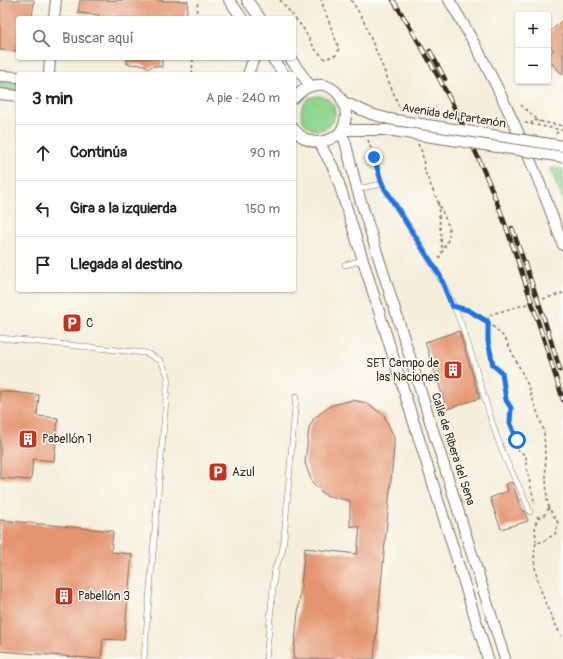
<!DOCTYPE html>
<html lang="es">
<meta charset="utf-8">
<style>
body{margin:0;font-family:Pangolin,sans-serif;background:#f6f6f6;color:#222}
.controls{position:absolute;right:12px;top:12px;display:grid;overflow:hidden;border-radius:4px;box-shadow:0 1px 3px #0004}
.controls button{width:36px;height:36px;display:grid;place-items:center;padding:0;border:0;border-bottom:1px solid #e0e0e0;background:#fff;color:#222;font:20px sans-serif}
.stop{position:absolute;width:12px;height:12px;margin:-9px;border:3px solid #1a73e8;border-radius:50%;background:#fff}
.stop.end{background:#1a73e8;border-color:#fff;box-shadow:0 1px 4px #0008}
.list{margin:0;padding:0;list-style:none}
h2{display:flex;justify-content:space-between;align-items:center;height:52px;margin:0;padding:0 16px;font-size:17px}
h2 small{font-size:13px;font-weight:400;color:#767676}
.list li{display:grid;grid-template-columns:26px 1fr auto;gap:12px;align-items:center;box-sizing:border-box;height:56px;padding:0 16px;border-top:1px solid #e0e0e0}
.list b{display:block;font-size:15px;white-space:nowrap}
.list em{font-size:13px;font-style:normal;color:#767676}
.icon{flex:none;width:22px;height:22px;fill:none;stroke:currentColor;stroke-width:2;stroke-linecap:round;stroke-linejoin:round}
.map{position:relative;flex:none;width:563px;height:659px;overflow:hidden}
.search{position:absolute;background:#fff;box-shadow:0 1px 3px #0004;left:16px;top:16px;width:280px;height:44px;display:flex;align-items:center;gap:10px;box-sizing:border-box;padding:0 14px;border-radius:4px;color:#767676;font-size:15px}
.panel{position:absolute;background:#fff;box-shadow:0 1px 3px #0004;left:16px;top:72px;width:280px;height:220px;border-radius:4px}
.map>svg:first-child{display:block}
.green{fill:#8ed58f;stroke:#648056}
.building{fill:#e4956f}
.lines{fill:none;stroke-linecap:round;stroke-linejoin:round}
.service-casing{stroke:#7c6f60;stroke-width:6}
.minor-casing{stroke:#7c6f60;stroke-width:12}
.path{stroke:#7c6f60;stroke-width:1.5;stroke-dasharray:3 3;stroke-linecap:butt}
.service{stroke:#fff;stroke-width:5}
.minor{stroke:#fff;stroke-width:10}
.rail-casing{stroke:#3b2a1e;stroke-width:4.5}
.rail{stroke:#fdfcf7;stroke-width:3;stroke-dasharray:9;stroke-linecap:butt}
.minor-bridge-casing{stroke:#7c6f60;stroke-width:12;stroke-linecap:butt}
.minor-bridge{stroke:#fff;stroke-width:10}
.route{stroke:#1a73e8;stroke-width:5}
.labels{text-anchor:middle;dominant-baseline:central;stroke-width:3;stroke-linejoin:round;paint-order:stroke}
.street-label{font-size:12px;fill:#3b2a1e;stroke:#fdfcf7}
.poi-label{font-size:12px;fill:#3b2a1e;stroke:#fdfcf7;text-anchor:start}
</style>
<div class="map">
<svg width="563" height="659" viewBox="0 0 563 659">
<rect width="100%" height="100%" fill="#fdfcf7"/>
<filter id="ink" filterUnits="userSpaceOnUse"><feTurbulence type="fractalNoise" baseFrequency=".025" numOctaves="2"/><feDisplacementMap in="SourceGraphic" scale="8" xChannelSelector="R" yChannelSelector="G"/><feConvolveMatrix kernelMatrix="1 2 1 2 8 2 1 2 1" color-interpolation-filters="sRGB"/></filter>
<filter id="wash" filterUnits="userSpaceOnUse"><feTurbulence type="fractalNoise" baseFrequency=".012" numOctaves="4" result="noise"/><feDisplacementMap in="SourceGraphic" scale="16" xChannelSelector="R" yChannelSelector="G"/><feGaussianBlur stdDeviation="0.9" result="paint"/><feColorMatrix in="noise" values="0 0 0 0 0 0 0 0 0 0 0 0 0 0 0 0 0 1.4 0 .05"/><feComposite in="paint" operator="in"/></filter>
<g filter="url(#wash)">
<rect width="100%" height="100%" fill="#f4eeda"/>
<path class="green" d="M0,81l18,1v9l-18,-2z
M301 113a17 17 0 1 1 34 0a17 17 0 1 1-34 0Z
M550,168l13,1v31z"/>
<g id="blocks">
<path class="building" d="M0,0h34l-2,18h-14v33l-18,-1z
M80,0l108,1 -2,17h-87v-3l-21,-2z
M563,19v56l-15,-16v-3l6,-6 -6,-6v-10z
M127,58h35v9l-10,-1 -4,3 -3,-4 -18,-1z
M459,331l21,67 -33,11 -22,-67z
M0,391l39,4 -2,21 21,2 -4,43 -21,-2 -2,21 -31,-2z
M353,400l13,3 18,12 10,22v11l-20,211h-81l12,-111 52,6 3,-27 -10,-1v-25l-25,-6 -13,-13 -7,-19 4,-35 5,-10 18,-13z
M512,482l10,29 2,-1 4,11 -27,8 -11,-31 18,-7 -2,-7z
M0,520l113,11 -2,21 21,2 -8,86 -21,-1 -2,20 -101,-8z"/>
</g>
</g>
<g filter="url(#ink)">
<use href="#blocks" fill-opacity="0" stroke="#7c6f60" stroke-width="1"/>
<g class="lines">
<g class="service-casing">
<path id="service" d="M357,189l25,-5c28,45 59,88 78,137 16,42 25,85 41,127 8,22 21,41 29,64
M345,265l18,-5
M0,338l146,15 15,8 7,15 -24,283
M266,659l9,-91 7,-15 2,-14 12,-143"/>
</g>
<g class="minor-casing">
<path id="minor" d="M229,0l13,18
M247,0l13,18
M449,0c47,76 84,161 114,245
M54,18l2,-18
M272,58l12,16
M290,58l20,28
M49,74l1,-16
M248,74l6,-16
M0,76l18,1
M0,94l18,2
M294,98c42,-44 78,36 26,44 -10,1 -20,-5 -26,-13
M344,102l27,12 18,5
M342,130h45
M340,132l5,9 12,48 148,470
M319,142l16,29 153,488"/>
</g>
<path class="path" d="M280,0l23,28 12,21 10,10 11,-4 3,-6 -18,-49
M351,0l11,17 39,94
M196,18l2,-18
M192,74l1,-16
M521,105l19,17
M525,123l37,7 -9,5
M531,124l2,-4 30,6
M368,140l12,36
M418,144l4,8 3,20 24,55v11l-11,22
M438,203l4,46
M543,299l20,-6
M527,304l-35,10 -4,3v24l5,24 9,8 4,27 5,8v14l7,28 8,6v11l9,37
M462,308l22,10 21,20 22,45 17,48 3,68 2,9 9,15 -3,11 -13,8 -6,1c-8,28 14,72 27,96
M538,518l6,-3 5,-7
M536,542l-1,-17 3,-7 -1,-3"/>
<use href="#service" class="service"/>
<use href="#minor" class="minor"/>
<g class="rail-casing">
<path id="rail" d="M393,0c42,66 79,138 107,210 23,63 43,126 63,190
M430,51l15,28
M512,228l29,81 19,61"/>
</g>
<use href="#rail" class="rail"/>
<g class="minor-bridge-casing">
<path id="minor-bridge" d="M389,119l174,27
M387,130l176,27"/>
</g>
<use href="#minor-bridge" class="minor-bridge"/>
</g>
</g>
<g class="lines" filter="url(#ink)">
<path class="route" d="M374,157l8,27 58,92 12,30 16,4 20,12v19l5,24 9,8 4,27 5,8 -1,14 7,18"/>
</g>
<defs>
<g id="parking-square" transform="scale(1)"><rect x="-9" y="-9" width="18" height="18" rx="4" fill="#c8321e" stroke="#fdfcf7"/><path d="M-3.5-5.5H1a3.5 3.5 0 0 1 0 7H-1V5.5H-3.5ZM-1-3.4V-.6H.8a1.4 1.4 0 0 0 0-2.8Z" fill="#fff"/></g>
<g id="building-square" transform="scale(1)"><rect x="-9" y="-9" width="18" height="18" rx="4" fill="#c8321e" stroke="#fdfcf7"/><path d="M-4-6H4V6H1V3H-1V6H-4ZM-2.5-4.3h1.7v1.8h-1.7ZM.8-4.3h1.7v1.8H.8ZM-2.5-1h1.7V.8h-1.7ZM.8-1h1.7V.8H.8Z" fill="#fff"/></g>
</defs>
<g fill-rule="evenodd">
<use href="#parking-square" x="72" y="323"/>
<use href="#building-square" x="453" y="370"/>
<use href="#building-square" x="28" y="439"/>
<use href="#parking-square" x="218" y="472"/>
<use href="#building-square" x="64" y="596"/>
</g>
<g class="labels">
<g class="street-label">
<text transform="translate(454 116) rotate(9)">Avenida del Partenón</text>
<text transform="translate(453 449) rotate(72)">Calle de Ribera del Sena</text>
</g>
<g class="poi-label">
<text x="86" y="323">C</text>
<text x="439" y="363" text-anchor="end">SET Campo de<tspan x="439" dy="14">las Naciones</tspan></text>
<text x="42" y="439">Pabellón 1</text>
<text x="232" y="472">Azul</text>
<text x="78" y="596">Pabellón 3</text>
</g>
</g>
</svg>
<div class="controls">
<button>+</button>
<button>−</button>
</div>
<div class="stop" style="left:517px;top:440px"></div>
<div class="stop end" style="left:374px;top:157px"></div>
<div class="search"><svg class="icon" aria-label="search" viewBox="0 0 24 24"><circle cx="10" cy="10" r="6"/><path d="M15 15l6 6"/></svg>Buscar aquí</div>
<section class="panel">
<h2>3 min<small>A pie · 240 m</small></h2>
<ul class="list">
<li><svg class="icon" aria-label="ahead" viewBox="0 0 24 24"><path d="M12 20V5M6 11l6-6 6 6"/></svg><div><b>Continúa</b></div><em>90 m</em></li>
<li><svg class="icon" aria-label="left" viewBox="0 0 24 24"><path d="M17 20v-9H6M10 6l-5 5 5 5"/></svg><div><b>Gira a la izquierda</b></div><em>150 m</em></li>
<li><svg class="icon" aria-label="arrive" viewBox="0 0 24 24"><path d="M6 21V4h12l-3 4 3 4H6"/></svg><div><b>Llegada al destino</b></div></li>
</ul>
</section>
</div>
